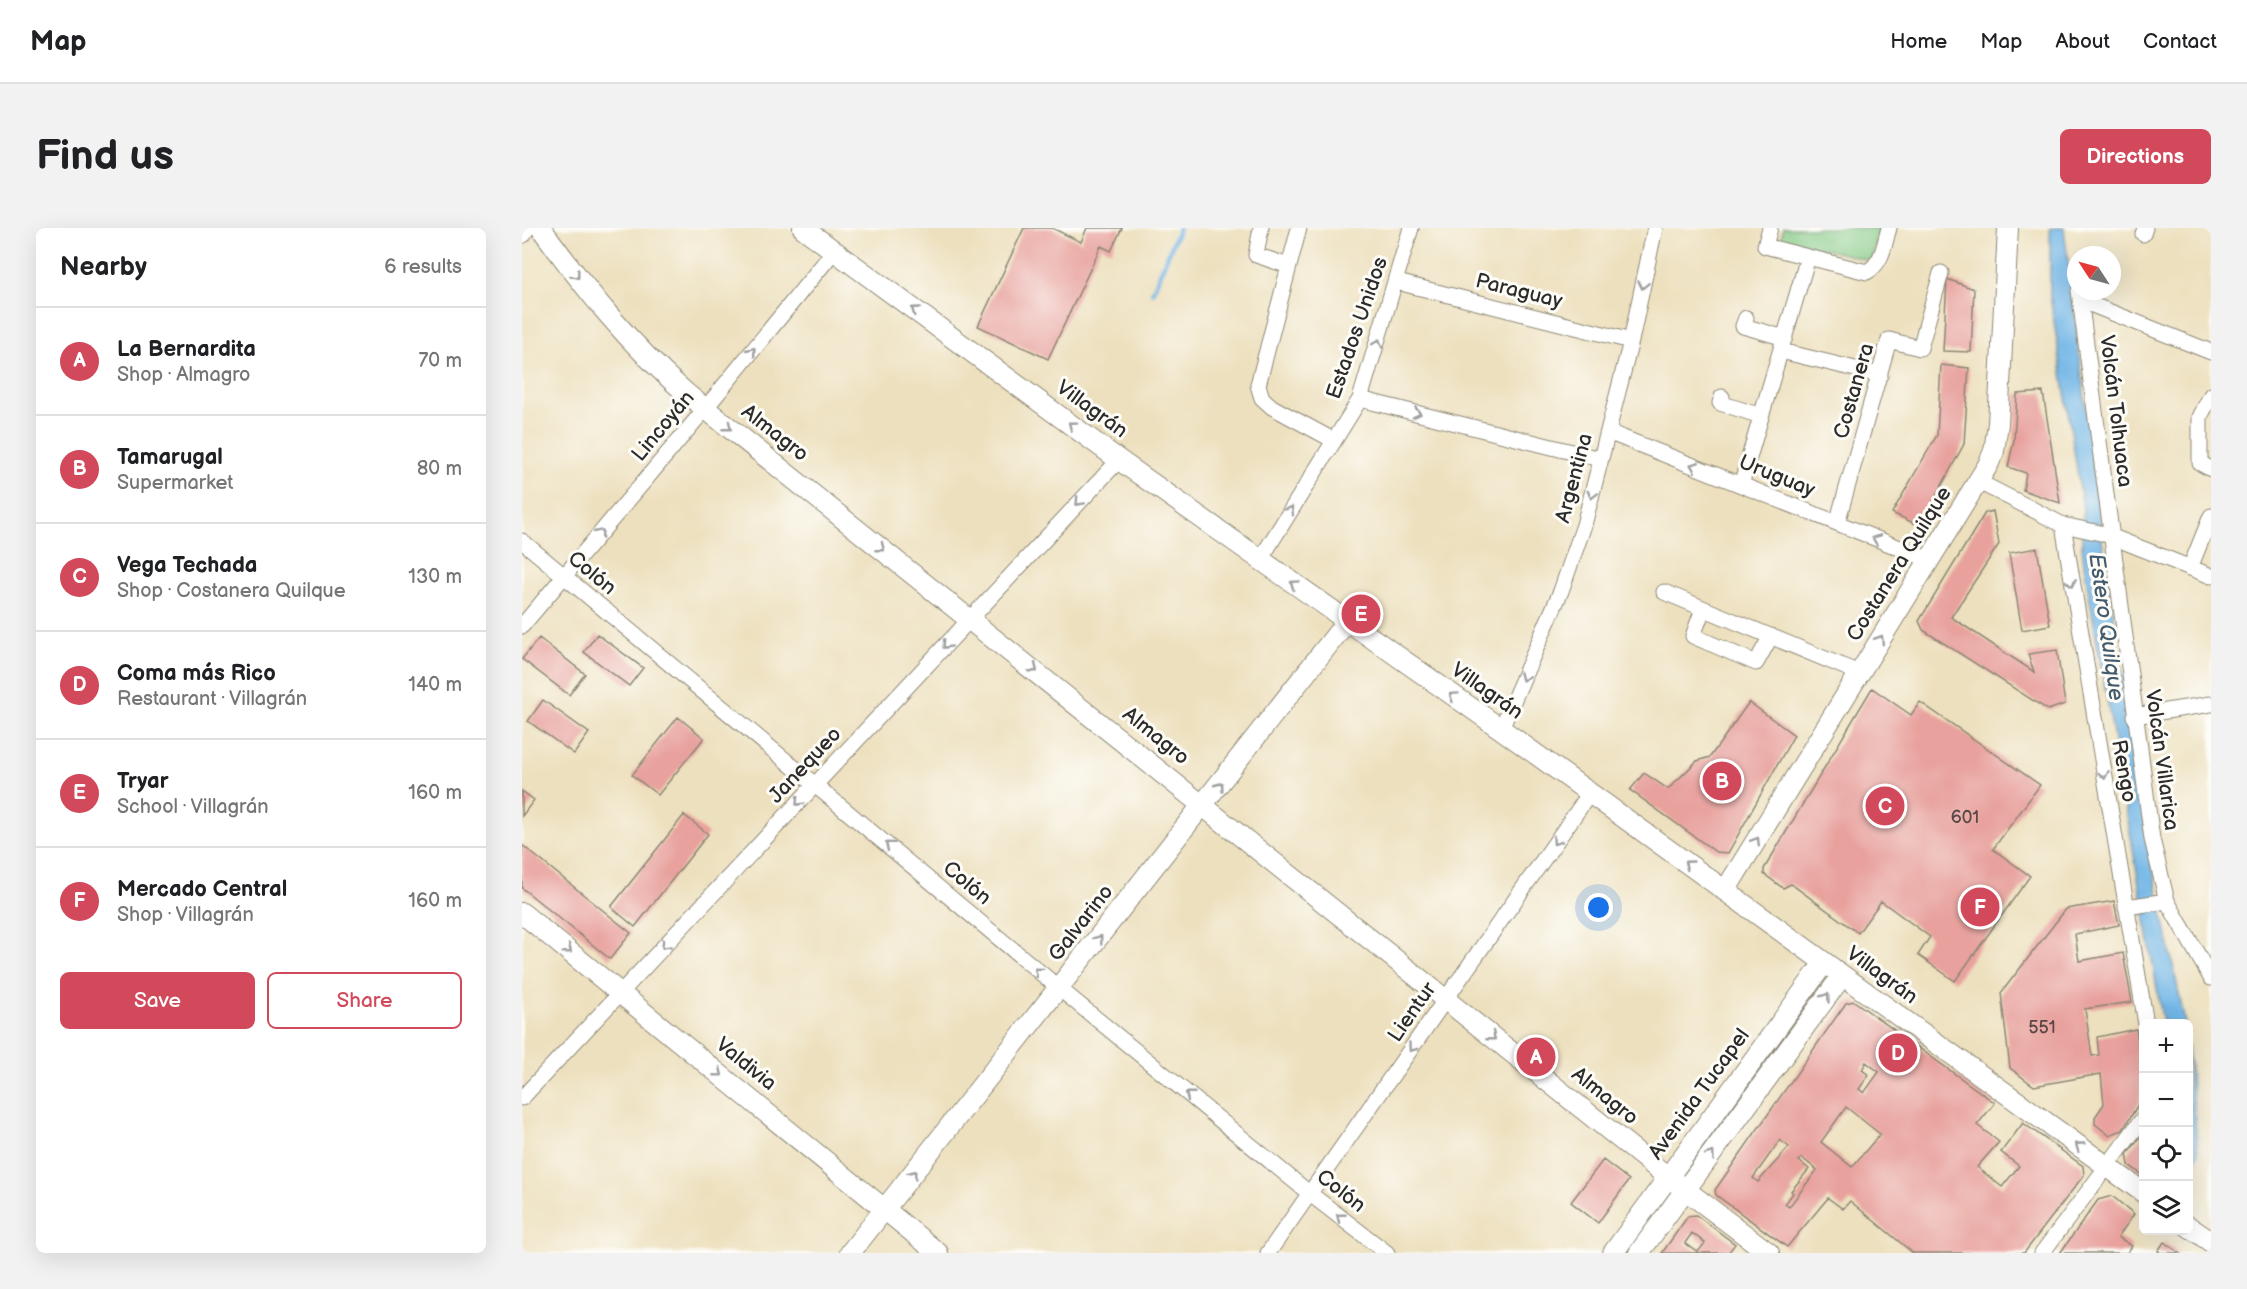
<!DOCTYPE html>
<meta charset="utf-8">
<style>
body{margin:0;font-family:"Balsamiq Sans",sans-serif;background:#f2f2f2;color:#202124}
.controls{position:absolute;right:18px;bottom:18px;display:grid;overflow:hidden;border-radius:9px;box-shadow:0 6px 24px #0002}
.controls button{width:54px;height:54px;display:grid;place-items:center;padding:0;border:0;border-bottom:2px solid #e0e0e0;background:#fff;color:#202124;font:30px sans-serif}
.compass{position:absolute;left:1545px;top:18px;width:54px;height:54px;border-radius:50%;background:#fff;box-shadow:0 6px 24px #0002;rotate:306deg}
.you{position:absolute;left:1077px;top:680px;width:21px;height:21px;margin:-15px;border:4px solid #fff;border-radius:50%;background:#1a73e8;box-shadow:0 0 0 9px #1a73e833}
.badge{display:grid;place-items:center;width:39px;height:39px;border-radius:50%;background:#d1495b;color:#fff;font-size:20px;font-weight:700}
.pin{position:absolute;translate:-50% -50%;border:3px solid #fff;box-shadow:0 2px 6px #0006}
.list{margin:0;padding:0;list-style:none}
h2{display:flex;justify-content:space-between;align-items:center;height:78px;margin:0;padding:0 24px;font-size:26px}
h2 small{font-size:20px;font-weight:400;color:#757577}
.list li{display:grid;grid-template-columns:39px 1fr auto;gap:18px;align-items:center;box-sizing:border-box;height:108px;padding:0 24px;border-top:2px solid #e0e0e0}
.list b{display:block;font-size:22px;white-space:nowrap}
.list p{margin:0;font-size:20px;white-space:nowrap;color:#757577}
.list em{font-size:20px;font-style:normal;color:#757577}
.actions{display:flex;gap:12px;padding:18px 24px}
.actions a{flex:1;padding:14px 0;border:2px solid #d1495b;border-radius:9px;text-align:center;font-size:21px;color:#d1495b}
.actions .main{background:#d1495b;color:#fff}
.icon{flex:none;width:33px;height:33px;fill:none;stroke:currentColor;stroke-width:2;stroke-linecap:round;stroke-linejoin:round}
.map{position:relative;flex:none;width:1689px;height:1025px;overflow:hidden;border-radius:9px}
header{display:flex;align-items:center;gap:36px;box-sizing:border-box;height:84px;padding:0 30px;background:#fff;border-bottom:2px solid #e0e0e0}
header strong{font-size:28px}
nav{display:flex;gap:33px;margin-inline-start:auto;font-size:21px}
.intro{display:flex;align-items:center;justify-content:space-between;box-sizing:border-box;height:144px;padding:0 36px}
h1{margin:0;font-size:42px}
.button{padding:15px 27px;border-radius:9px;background:#d1495b;color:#fff;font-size:21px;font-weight:700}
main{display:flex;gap:36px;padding:0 36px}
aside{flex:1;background:#fff;border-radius:9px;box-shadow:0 6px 24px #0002}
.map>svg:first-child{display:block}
.green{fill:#83c984;stroke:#577a58;stroke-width:1.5}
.water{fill:#6fb5e6;stroke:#4d7088;stroke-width:1.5}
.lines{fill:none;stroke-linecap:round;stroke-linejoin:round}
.stream{stroke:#6fb5e6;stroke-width:4.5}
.building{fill:#e8a19d;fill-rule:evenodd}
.minor-casing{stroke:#8c8674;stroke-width:17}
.major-casing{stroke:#8c8674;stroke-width:22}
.minor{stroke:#fff;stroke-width:15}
.major{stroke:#fff;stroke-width:20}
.oneway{stroke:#a0a0a0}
.labels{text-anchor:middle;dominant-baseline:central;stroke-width:6;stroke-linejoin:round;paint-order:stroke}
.number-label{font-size:18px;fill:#5a4848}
.street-label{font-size:21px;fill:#2b2b2b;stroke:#fdfcf7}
.water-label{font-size:22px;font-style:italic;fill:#435b6c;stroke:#fdfcf7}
</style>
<header>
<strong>Map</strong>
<nav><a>Home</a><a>Map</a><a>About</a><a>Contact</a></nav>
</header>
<div class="intro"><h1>Find us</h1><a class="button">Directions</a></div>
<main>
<aside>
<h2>Nearby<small>6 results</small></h2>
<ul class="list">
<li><span class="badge">A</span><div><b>La Bernardita</b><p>Shop · Almagro</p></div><em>70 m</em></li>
<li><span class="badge">B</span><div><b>Tamarugal</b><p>Supermarket</p></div><em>80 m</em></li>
<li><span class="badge">C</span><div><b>Vega Techada</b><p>Shop · Costanera Quilque</p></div><em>130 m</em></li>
<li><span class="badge">D</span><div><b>Coma más Rico</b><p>Restaurant · Villagrán</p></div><em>140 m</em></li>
<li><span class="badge">E</span><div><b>Tryar</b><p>School · Villagrán</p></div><em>160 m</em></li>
<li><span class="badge">F</span><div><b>Mercado Central</b><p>Shop · Villagrán</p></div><em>160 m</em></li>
</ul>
<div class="actions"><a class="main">Save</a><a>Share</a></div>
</aside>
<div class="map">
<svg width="1689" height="1025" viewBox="0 0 1689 1025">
<rect width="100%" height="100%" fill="#fdfcf7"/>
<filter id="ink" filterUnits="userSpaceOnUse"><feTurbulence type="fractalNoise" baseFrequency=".0167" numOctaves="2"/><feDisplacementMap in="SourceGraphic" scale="12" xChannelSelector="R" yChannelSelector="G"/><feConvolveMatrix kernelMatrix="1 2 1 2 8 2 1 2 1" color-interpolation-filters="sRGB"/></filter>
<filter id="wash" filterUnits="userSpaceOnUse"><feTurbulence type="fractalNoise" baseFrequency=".008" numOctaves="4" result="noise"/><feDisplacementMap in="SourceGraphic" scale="24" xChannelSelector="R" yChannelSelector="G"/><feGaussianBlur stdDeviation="1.35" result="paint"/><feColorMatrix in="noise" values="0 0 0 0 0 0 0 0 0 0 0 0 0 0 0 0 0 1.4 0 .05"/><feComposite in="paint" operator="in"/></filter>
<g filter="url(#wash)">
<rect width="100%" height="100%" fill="#ede0be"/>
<path class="green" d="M1261,0h97l-9,33 -90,-23z"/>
<path class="water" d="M1528,0h14l40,327 48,309 33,159h-22l-78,-451 -3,-24 1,-40 -33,-212z
M1666,818l10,106 -9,37h-1z"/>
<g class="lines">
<path class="stream" d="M630,65l27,-65"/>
</g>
<g id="blocks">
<path class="building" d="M502,0h28l29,14 6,-14h35l-11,23 -10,-5 -53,113 -70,-33z
M1425,51l27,10 -3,63 -28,-1z
M1419,137l28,3 -5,76 -44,82 -28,-13 45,-78z
M1521,164l17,111 -37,-13 3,-17 -18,-6 6,-27 3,-46z
M1471,283l6,33 -48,73 83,55 -6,-18 29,-4 8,54 -17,6 -125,-80 -4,-9 66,-108z
M1515,320l13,77 -28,5 -13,-77z
M75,406l46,34 -14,18 -45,-34z
M17,410l46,36 -16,21 -47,-36z
M1350,460l39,27 9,-13 120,83 -47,64 37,27 -75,105 -37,-26 12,-18 -49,-36 -23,32 -67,-49 -8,4 -19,-14v-5z
M21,472l46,33 -15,21 -46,-33z
M1227,474l45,33 -66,118 -12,-1 -86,-62 14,-17 24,16 29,-28 13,-4z
M156,489l26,21 -46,57 -26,-20z
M0,563l12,9 -12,16z
M162,587l24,19 -73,93 -24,-20z
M0,617l109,88 -21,26 -88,-71z
M1592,673l5,24 -44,9 4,27 44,-8 9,49 -47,7 7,47 7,-1 -2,-18 39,-8 6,37 -2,35 -17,29 -14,5 -14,-11v-7l9,-13 -3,-30 -67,12 -24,-18 -9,-75 65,-84z
M1332,773l141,102 -18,22 22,17 -22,25 25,20 17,-21 -18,-14 22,-29 60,43 1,9 -60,78h-111l-63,-52 -7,8 -15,-11 -41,49 -71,-52 -1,-5 131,-187zM1344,834l13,10 -15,21 -5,-4 10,-14 -7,-5zM1324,879l34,27 -28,33 -31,-25zM1258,912l9,7 -31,35 -5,-4zM1280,930l15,12 -28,37 -4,-3 8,-11 -2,-2 18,-22 -10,-8z
M1622,905v43l-15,-11 -2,-11z
M1081,932l26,20 -31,43 -27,-21z
M1590,968l22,18 -16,23 14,9 -5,7h-67l38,-53z
M1174,987l39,29 -7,9h-66l26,-37zM1170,1005l13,10 -7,9 -13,-9z
M1642,1014l16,11h-20l-2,-2z"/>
</g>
</g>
<g filter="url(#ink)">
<use href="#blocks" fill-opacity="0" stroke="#8c8674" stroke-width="1.5"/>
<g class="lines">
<g class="minor-casing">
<path id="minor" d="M739,0l-5,27 33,11
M777,0l-41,157 4,13 10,9 61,33
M1621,6l2,-6
M1286,29l59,15c16,-10 17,-27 22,-44
M875,54l234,59
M1557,63l73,548 15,62 44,77
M1558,72l131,52
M1224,90l-3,8 42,12
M1259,123l99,24
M1689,167l-11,22v46l11,6
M1200,169l-2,6 41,13
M838,171l240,60
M1086,204l322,128
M1457,254l84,43 42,9 106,42
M1219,257l67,-228 -43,-11 5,-18
M1315,295l52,-183 31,8 21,-75
M1541,297l83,499
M0,313l538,448 249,204 78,60
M738,332l100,-161 51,-171
M1668,340l21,-52
M1142,364l195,81
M1181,381l-10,27 63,27 15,-27
M0,398l183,-217 129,-158
M1612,488l77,-12
M979,501l60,-138 23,-66 47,-184 24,-113
M1604,679l41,-6
M0,870l597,-638
M746,1025l322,-460
M1520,1025l102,-136"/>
</g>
<g class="major-casing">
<path id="major" d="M19,0c45,62 88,116 146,166l972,776 110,83
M281,0l316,232 382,269 643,464
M0,5l2,-5
M1203,663l263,-426 6,-14 4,-27 10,-196
M0,685l416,340
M1666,998l23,16
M328,1025l497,-632
M1091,1025l211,-290
M1117,1025l203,-277"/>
</g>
<use href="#minor" class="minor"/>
<use href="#major" class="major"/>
</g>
<defs><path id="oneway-chevron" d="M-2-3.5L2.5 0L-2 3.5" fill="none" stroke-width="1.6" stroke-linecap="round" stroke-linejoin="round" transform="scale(1.5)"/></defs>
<g class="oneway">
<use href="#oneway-chevron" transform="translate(54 47) rotate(52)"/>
<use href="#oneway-chevron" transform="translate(1121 57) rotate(102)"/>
<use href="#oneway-chevron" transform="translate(393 82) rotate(-144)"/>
<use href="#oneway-chevron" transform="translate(856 115) rotate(-72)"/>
<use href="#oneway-chevron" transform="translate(230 123) rotate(-51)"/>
<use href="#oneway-chevron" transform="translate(895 185) rotate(14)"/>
<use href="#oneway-chevron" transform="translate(550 197) rotate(-143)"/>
<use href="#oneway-chevron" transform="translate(206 199) rotate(38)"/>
<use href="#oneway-chevron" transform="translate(1172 238) rotate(-158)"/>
<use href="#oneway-chevron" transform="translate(1070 267) rotate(104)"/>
<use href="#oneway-chevron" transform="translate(557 274) rotate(133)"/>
<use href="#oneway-chevron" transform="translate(768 282) rotate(-59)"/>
<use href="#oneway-chevron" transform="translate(78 305) rotate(-50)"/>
<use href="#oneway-chevron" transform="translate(1354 311) rotate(-158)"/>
<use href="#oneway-chevron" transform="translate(359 320) rotate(38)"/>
<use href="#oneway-chevron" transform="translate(1549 355) rotate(80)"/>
<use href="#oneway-chevron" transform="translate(772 356) rotate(-145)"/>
<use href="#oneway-chevron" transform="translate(1358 411) rotate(-58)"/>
<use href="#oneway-chevron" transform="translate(424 417) rotate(133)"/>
<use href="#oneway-chevron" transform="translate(512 441) rotate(39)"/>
<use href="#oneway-chevron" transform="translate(1002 449) rotate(113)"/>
<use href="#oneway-chevron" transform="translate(931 468) rotate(-145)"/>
<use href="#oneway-chevron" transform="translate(1582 547) rotate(80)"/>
<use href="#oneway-chevron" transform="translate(698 558) rotate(-53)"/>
<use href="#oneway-chevron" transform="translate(277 574) rotate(133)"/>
<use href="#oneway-chevron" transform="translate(1034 613) rotate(125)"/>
<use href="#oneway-chevron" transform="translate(1234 613) rotate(-58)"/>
<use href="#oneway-chevron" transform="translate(367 617) rotate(-140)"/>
<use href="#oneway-chevron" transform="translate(1166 636) rotate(-144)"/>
<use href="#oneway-chevron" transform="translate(577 711) rotate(-52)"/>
<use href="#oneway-chevron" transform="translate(143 717) rotate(133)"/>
<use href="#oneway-chevron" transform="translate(46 722) rotate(39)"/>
<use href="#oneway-chevron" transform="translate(516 743) rotate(-140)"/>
<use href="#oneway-chevron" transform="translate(1304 769) rotate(-54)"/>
<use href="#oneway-chevron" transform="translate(970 809) rotate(39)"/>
<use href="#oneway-chevron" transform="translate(890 820) rotate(125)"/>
<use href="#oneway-chevron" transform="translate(197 845) rotate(39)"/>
<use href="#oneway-chevron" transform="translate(667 867) rotate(-141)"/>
<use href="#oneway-chevron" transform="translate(1557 918) rotate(-144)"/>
<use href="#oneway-chevron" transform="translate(1189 927) rotate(-54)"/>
<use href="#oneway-chevron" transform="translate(391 946) rotate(-52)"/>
<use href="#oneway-chevron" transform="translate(818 989) rotate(-142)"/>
</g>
</g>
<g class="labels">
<g class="number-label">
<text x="1443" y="589">601</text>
<text x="1520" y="799">551</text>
</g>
<g class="street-label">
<text transform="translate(997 63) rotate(14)">Paraguay</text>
<text transform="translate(835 100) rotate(-71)">Estados Unidos</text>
<text transform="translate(1332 163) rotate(-74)">Costanera</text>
<text transform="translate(570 181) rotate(36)">Villagrán</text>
<text transform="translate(1594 183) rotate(83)">Volcán Tolhuaca</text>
<text transform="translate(141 198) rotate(-50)">Lincoyán</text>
<text transform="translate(253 205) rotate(38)">Almagro</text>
<text transform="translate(1255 248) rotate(22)">Uruguay</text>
<text transform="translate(1052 250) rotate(-75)">Argentina</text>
<text transform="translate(1377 336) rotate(-58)">Costanera Quilque</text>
<text transform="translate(70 345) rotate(40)">Colón</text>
<text transform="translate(965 463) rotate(35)">Villagrán</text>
<text transform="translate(634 508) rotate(39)">Almagro</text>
<text transform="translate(1640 532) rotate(82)">Volcán Villarica</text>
<text transform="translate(283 537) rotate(-47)">Janequeo</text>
<text transform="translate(1602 543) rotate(80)">Rengo</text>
<text transform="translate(445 655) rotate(40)">Colón</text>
<text transform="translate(559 695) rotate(-52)">Galvarino</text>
<text transform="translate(1360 747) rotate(36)">Villagrán</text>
<text transform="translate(890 784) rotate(-55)">Lientur</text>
<text transform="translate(224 836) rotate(39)">Valdivia</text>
<text transform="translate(1177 866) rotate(-54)">Avenida Tucapel</text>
<text transform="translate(1083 868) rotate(39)">Almagro</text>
<text transform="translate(819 963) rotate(38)">Colón</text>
</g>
<g class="water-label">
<text transform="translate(1584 399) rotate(82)">Estero Quilque</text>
</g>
</g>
</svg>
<div class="controls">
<button>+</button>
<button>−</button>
<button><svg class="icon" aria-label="locate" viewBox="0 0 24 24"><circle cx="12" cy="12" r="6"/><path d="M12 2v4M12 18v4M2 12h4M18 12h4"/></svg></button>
<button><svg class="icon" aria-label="layers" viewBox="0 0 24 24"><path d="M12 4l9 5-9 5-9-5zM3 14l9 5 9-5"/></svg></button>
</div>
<svg class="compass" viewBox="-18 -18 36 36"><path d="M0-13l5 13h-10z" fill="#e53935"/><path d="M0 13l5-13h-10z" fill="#757577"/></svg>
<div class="you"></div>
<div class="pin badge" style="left:1014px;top:829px">A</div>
<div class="pin badge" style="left:1200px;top:553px">B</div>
<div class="pin badge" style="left:1363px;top:578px">C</div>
<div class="pin badge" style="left:1376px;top:825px">D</div>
<div class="pin badge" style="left:839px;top:386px">E</div>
<div class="pin badge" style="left:1458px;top:679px">F</div>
</div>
</main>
